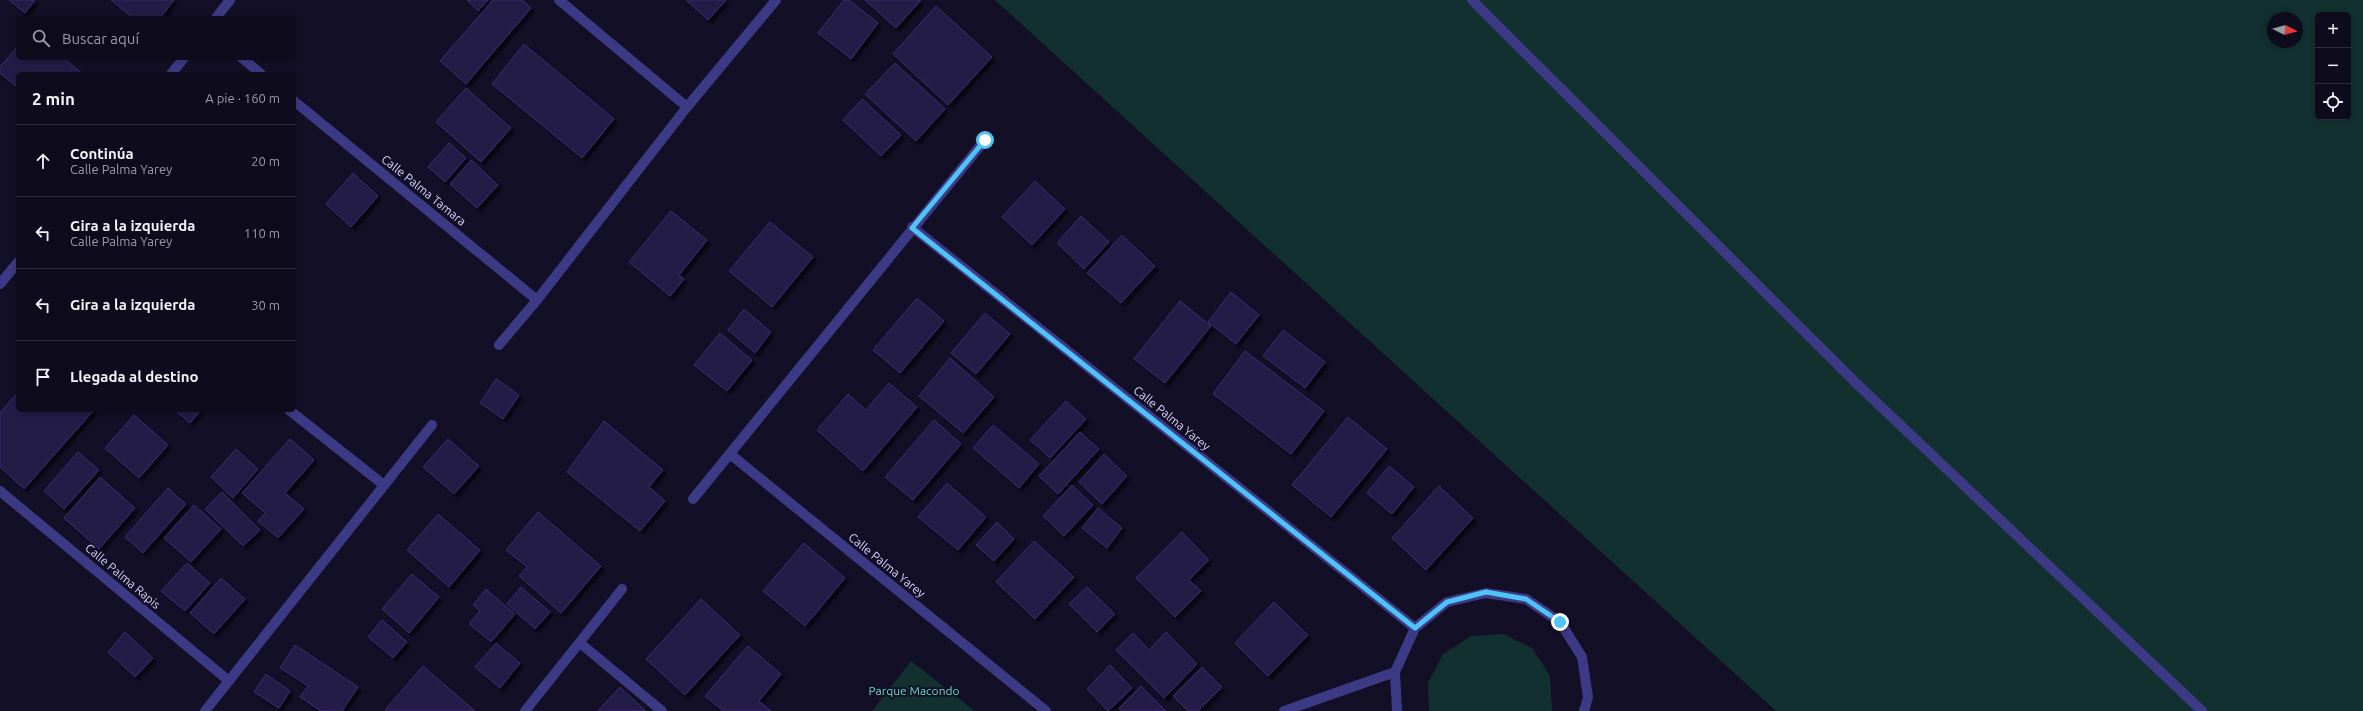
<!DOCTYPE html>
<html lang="es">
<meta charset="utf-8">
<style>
body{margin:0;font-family:Ubuntu,sans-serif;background:#171425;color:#f1f3f6}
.controls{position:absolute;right:12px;top:12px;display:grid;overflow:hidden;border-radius:6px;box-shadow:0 2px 6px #0003}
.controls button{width:36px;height:36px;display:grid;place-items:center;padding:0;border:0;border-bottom:1px solid #2e2b3b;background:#0e0b1c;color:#f1f3f6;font:20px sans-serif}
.compass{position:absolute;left:2267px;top:12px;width:36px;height:36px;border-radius:50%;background:#0e0b1c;box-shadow:0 2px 6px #0003;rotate:96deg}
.stop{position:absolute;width:12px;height:12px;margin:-9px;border:3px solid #4fc3f7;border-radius:50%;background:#fff}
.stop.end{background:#4fc3f7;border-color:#fff;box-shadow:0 1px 4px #0008}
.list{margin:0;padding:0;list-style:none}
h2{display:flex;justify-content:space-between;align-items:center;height:52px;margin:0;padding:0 16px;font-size:17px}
h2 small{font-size:13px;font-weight:400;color:#9b9ba3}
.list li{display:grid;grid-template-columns:26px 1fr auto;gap:12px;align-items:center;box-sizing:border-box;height:72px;padding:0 16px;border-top:1px solid #2e2b3b}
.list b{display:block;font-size:15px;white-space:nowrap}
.list p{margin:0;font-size:13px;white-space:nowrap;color:#9b9ba3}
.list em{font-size:13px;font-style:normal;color:#9b9ba3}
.icon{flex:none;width:22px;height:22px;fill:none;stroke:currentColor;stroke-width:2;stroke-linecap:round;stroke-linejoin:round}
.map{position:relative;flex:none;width:2363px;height:711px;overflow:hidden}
.search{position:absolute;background:#0e0b1c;box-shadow:0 2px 6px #0003;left:16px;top:16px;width:280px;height:44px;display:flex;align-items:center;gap:10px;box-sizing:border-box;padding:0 14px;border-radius:6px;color:#9b9ba3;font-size:15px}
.panel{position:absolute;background:#0e0b1c;box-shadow:0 2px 6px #0003;left:16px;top:72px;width:280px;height:340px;border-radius:6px}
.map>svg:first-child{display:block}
.green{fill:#12302f;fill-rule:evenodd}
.building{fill:#241b47;stroke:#3b2d73;filter:url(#shadow)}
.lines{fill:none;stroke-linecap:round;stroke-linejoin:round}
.minor{stroke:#3d3a85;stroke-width:10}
.route{stroke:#4fc3f7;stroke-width:5}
.labels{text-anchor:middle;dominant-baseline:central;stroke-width:4;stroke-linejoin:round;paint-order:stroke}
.street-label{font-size:12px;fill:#d9d4ff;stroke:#130f26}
.park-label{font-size:12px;fill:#5fe0c0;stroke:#130f26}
</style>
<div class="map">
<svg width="2363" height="711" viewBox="0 0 2363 711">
<defs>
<filter id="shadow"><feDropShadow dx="3.5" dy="3.5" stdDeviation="1" flood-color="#0009"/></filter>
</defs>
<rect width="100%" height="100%" fill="#130f26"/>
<path class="green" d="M995,0h1368v711h-587zM2318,15h30v102h-30zM2273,18h24v24h-24z
M1504,634l29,15 17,27 2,35h-123l-1,-28 15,-29 28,-18z
M911,661l64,50h-103z"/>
<path class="building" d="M9,0h26l-10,13z
M111,0h63l-14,18h-27z
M467,0h21l-10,11z
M493,0h29l9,8 -65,76 -26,-23z
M686,0h40l-18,20z
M844,0h5l29,23 -27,36 -33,-26z
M865,0h56l-25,28z
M936,6l56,51 -44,48 -55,-51z
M524,44l90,75 -32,39 -90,-74z
M18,46v12h46l19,16h-65v14l-18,-15v-6z
M895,63l50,46 -29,32 -51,-47z
M466,88l45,40 -30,34 -45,-40z
M862,99l39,36 -20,21 -38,-36z
M449,143l17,15 -21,24 -17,-15z
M471,160l27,25 -21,23 -27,-24z
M353,173l25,23 -27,31 -25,-23z
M1035,181l30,28 -33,36 -30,-28z
M671,211l36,29 -28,35 5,4 -14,17 -41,-34z
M1081,216l28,26 -25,27 -27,-26z
M770,222l43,35 -41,50 -43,-36z
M1122,235l33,31 -34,37 -34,-30z
M1231,292l28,23 -23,29 -28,-22z
M917,298l27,23 -44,52 -27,-23z
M1180,301l31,25 -46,57 -31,-24z
M744,309l27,23 -16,21 -27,-23z
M985,313l25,21 -34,40 -25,-21z
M1283,330l42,32 -20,26 -42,-32z
M720,333l32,27 -25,31 -33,-26z
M1245,351l79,60 -33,43 -78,-60z
M950,358l44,39 -31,36 -44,-37z
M496,379l23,16 -16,24 -23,-16z
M889,383l28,24 -54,64 -46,-41 31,-36 18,16z
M18,392v18h76l-70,79 -24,-22v-54z
M1066,401l20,18 -36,39 -20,-18z
M175,410h26l-11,13z
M134,415l34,30 -29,33 -34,-30z
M1348,417l39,32 -56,68 -39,-32z
M934,420l27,24 -48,56 -28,-23z
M604,421l59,49 -14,17 16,14 -25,30 -73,-59z
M993,425l46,39 -20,24 -46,-40z
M1080,432l19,17 -41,45 -19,-18z
M290,439l24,21 -29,33 19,16 -26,29 -20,-17 7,-8 -23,-20z
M448,439l31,27 -25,28 -31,-27z
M236,449l22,20 -25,29 -22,-21z
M78,452l21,18 -35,39 -20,-18z
M1104,454l23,22 -25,28 -23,-22z
M1389,466l25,21 -22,27 -25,-21z
M100,477l35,31 -36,41 -35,-31z
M947,483l39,34 -28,33 -40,-33z
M1072,485l21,20 -29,31 -21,-20z
M1439,486l34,32 -47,52 -34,-32z
M168,488l18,16 -43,49 -18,-16z
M222,492l38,38 -17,16 -38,-37z
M194,505l27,24 -30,33 -27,-24z
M1098,508l24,20 -15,20 -25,-20z
M538,512l63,54 -40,47 -42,-37 8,-9 -21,-17z
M438,514l42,36 -31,37 -42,-37z
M997,522l17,17 -20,22 -18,-16z
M1182,532l27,28 -20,20 12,11 -26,26 -39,-39z
M1034,541l40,36 -39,42 -39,-37z
M804,543l41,35 -40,48 -42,-35z
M187,563l23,20 -25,28 -24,-20z
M412,574l27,23 -30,36 -27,-24z
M221,578l24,21 -31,35 -24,-21z
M521,587l29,25 -15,17 -28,-25z
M1087,587l28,27 -18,18 -28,-28z
M486,589l29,25 -24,28 -22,-18 11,-13 -7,-6z
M701,599l39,36 -55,60 -39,-36z
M1274,602l34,33 -40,41 -33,-33z
M382,620l25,22 -14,16 -25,-21z
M125,632l28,26 -18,19 -27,-25z
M1166,632l31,32 -33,34 -48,-48 17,-17 16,17z
M496,643l24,20 -20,25 -25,-21z
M295,645l63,42 -16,24h-21l-21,-14 8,-11 -28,-18z
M748,646l33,28 -22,27 12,10h-48l-18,-15z
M1110,665l22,23 -24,23 -21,-22z
M423,666l52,45h-88l-2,-1z
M1202,667l20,20 -24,24h-10l-15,-15z
M266,674l24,17 -11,17 -25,-16z
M1141,686l25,25h-44l-3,-3z
M620,687l26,24h-48z"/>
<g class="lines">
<path class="minor" d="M559,0l128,107
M1472,0l385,384 345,327
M216,18l14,-18
M242,58l19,16
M171,74l13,-16
M294,101l243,199
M912,227l503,401
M0,284l18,-22
M499,345l38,-45 150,-193 89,-107
M289,410l95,75
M730,454l316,257
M0,491l229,190
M693,499l292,-359
M580,643l82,68
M205,711l227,-286
M525,711l97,-122
M1284,711l111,-39
M1397,711l-2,-39 20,-44 32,-26 39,-9 40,6 34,23 22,35 6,40 -4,14"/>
</g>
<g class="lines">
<path class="route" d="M985,140l-73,88 503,400 32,-26 39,-10 40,7 34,23"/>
</g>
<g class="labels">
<g class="street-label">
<text transform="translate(424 190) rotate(39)">Calle Palma Tamara</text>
<text transform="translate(1172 418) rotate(39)">Calle Palma Yarey</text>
<text transform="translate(887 565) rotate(39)">Calle Palma Yarey</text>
<text transform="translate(123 576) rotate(40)">Calle Palma Rapis</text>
</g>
<g class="park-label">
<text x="914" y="690">Parque Macondo</text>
</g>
</g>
</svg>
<div class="controls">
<button>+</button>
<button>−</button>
<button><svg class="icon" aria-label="locate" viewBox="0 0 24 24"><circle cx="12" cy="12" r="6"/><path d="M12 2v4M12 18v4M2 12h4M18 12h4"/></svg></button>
</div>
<svg class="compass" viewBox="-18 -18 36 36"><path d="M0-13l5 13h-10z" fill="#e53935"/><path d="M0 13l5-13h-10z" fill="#9b9ba3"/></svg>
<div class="stop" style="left:985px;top:140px"></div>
<div class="stop end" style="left:1560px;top:622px"></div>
<div class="search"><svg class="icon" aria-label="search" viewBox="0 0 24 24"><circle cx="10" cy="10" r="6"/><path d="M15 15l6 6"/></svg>Buscar aquí</div>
<section class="panel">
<h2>2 min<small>A pie · 160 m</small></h2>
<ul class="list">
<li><svg class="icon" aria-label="ahead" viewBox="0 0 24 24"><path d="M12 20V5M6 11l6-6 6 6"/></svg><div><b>Continúa</b><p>Calle Palma Yarey</p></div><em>20 m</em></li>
<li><svg class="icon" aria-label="left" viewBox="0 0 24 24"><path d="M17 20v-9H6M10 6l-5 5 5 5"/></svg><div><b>Gira a la izquierda</b><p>Calle Palma Yarey</p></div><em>110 m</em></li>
<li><svg class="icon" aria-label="left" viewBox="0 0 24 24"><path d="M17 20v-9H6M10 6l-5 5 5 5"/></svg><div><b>Gira a la izquierda</b></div><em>30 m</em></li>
<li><svg class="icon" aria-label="arrive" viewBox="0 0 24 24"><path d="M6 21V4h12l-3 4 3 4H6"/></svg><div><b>Llegada al destino</b></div></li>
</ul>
</section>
</div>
